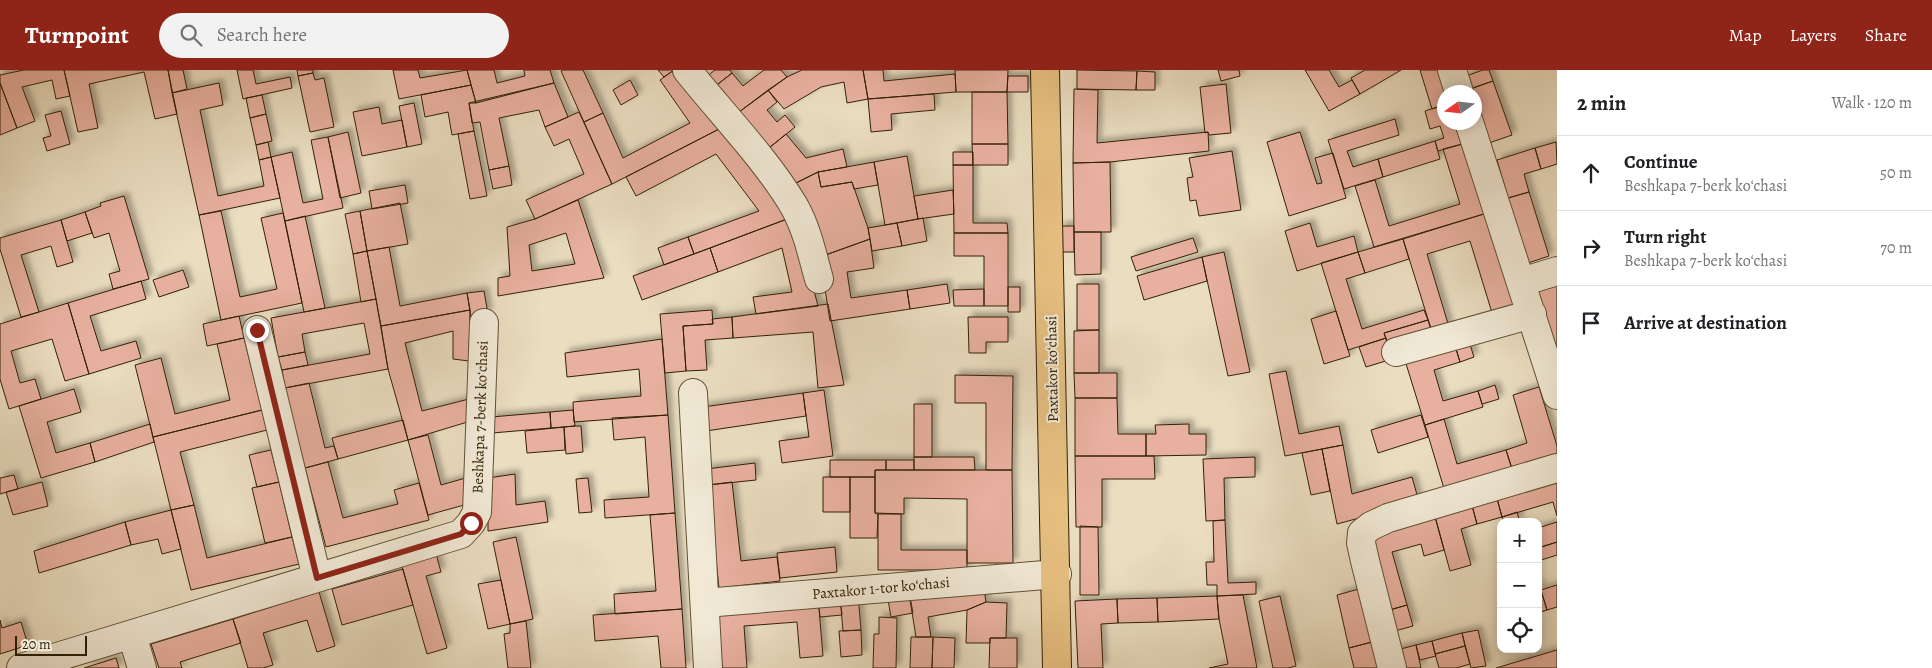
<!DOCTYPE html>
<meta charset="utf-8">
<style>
body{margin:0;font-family:Alegreya,serif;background:#f2f2f2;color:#202124}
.controls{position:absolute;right:15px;bottom:15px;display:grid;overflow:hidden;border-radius:10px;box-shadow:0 2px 12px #0003}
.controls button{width:45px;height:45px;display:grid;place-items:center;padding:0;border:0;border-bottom:1px solid #e0e0e0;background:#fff;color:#202124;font:25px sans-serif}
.compass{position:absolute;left:1437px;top:15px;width:45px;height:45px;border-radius:50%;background:#fff;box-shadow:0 2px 12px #0003;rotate:256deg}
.scale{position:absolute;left:15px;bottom:12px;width:72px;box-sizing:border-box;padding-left:5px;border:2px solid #332105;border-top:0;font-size:14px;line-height:18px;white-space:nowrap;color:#332105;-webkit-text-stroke:4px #f1e9d6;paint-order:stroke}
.stop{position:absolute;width:15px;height:15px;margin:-11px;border:4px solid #8f2418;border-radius:50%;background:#fff}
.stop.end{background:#8f2418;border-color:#fff;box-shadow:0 1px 5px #0008}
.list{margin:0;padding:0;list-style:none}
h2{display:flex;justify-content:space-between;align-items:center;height:65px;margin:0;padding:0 20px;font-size:21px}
h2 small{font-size:16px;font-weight:400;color:#757577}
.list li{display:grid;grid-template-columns:32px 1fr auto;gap:15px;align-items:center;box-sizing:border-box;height:75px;padding:0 20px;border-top:1px solid #e0e0e0}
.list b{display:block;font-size:19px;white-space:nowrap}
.list p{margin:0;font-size:16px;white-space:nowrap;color:#757577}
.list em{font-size:16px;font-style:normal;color:#757577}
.icon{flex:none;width:28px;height:28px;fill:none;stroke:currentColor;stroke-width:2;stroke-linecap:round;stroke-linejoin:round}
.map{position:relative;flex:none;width:1557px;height:598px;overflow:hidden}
header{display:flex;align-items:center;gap:30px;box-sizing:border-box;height:70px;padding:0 25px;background:#8f2418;color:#fff}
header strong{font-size:24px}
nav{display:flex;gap:28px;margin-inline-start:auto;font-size:18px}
.search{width:350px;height:45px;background:#f2f2f2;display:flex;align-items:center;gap:12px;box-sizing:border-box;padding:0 18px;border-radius:28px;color:#757577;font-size:19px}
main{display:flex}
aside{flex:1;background:#fff}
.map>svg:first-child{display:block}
.building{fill:#e8b09f;stroke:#332105;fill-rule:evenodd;filter:url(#shadow)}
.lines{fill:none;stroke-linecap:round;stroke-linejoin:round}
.minor-casing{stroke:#615034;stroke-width:30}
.major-casing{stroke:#332105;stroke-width:30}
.minor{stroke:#f1e9d6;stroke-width:28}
.major{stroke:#e5be80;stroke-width:28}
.route{stroke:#8f2418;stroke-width:6}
.labels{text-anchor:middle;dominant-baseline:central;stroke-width:4;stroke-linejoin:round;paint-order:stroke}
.street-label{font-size:15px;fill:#332105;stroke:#f1e9d6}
</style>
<header>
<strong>Turnpoint</strong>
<div class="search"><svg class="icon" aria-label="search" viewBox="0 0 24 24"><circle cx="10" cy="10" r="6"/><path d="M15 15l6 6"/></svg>Search here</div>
<nav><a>Map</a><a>Layers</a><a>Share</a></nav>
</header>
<main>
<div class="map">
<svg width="1557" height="598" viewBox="0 0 1557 598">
<defs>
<filter id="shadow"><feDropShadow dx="4.5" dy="-4.5" stdDeviation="2.5" flood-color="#0004"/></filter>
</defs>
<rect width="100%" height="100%" fill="#eaddc0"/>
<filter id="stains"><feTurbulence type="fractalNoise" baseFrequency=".004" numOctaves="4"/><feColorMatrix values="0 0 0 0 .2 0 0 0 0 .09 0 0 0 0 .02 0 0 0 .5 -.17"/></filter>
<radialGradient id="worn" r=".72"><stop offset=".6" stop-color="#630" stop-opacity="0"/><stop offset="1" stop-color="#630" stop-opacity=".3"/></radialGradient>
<path class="building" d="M24,0h40l6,26 -14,3 -4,-19 -30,7 13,34 -18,7 -17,-45v-8z
M64,0h104l9,44 -22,5 -11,-47 -55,12 9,44 -20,4z
M168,0h15l4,19 -15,4z
M237,0h16l3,14 34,-7 2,11 -49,11z
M297,0h16v3l-15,3z
M393,0h25l2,8 47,-8 4,15 -72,14z
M467,0h27l3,13 28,-7 -1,-6h26l4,13 -78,20z
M563,0h20l20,43 -19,9 -23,-51z
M658,0h16l-10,7z
M674,0l49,57 -111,57 -28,-62 19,-9 20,45 67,-35 -30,-43z
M715,0h15l2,3 -19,15 -8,-10z
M764,0h17l6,7 -52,38 -22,-27 19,-15 11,13z
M802,0h61l5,29 -21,4 -3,-21 -23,5 -37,22 -16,-19 19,-13z
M863,0h20l1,11 71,-7 1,18 -88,7z
M955,0h53l-1,22h-51z
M1077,0l60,1 -1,19 -59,-1z
M1218,0h21l1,6 -19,5z
M1305,0h24l10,17 13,-7 8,14 -31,17z
M1365,0h36l-41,24 -9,-16z
M1420,0h23l7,22h-6v13l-12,4z
M1483,0h6l4,11 -23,8 -4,-13z
M1137,1l18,1v18h-19z
M313,3l2,7 9,-2 10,49 -24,5 -12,-56z
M1008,6h20v16h-21z
M630,10l8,15 -17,10 -8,-15z
M1493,11l19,54 -23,8 -15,-42v-9h-2l-2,-3z
M0,13l17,45 -17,7z
M219,13l4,22 -23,5 18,86 46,-10 -5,-26 12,-3 9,41 -81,17 -27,-122z
M554,13l14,34 -23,10 -6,-17 -40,8 10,48 -20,4 -9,-48 -8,1 -3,-20z
M1226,14l5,49 -22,2 -1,-3 -3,1 -5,-46z
M471,15l5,18h-7l5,28 -22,4 -4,-23 -23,5 -4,-22z
M1074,19l24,1 -1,53 111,-11 1,19 -99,11 -37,1z
M768,20l9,12 -10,8 10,12 8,-7 10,12 -31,25 -29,-37z
M972,22h35l1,52h-36z
M934,24l1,16 -44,4 1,16 -21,2 -3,-33z
M262,25l4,19 -16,4 -4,-20z
M414,33l8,41 -15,3 -8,-41z
M1444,35v17h16l6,21 -28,8 -3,-10 9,-3 -4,-12 -10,3 -5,-18z
M379,37l3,17 20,-4 5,27 -45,9 -9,-44z
M61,41l9,33 -23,7 -4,-13 8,-2 -6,-21z
M579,42l33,72 -77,35 -9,-19 58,-26 -15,-35 -15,7 -9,-19z
M266,44l6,27 -16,4 -6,-27z
M1395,49l4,16 -52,16 6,16 25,-8 5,18 -39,12 -16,-49z
M723,57l72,89 -101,38 -6,-17 71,-26 -43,-57 -80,42 -10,-19z
M474,61l13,65 -17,3 -12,-65z
M348,62l13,61 -21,5 -12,-61z
M1300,62l17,52 5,-1 -7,-25 18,-5 13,45 -57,18 -22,-74z
M786,64l20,24 37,-9 4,18 -29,5 -26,13 -28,-33z
M328,67l15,71 -58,13 -14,-64 21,-5 11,51 20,-4 -12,-59z
M1435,71l5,18 -57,18 -5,-18z
M268,72l3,15 -12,3 -3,-15z
M1556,72l1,22 -16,5 -6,-21z
M1466,73l21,70 -113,34 -19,-61 20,-6 14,46 71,-22 -17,-55z
M972,74h36v21h-35z
M1535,78l6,21 -17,5 5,18 -21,6 -11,-38z
M1232,81l9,59 -42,6 -3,-16 -6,1 -3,-23 6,-1 -4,-19z
M953,82h20v13h-20z
M907,86l11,63 -33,6 -11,-63z
M874,92l4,23 -24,4 -2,-7 -31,5 -3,-15z
M1110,92l1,70h-37l-1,-69z
M953,95h20v58h34l1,10h-54z
M509,96l3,19 -19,4 -4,-19z
M818,102l3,15 31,-5 16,46 2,11 -50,18 -28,-72z
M405,115l3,18 -36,6 -3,-18z
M953,120l1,24 -36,5 -4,-23z
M1529,122l20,64 -21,7 -20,-65z
M124,126l25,83 -36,10 -4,-15 11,-3 -11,-38 -15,5 -9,-26 16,-6 -1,-3z
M578,130l26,78 -106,18v-18l12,-2 -3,-49 28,-8zM566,163l9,31 -43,7 -3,-26z
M400,133l8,41 -41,7 -7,-40z
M221,141l19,86 37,-8 -16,-71 22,-5 19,90 -81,17 -22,-105z
M360,141l7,40 -14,3 -8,-40z
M85,142l7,21 -25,8 -6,-21z
M1487,143l29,96 -23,7 -23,-75 -43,13 22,73 -17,5 -29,-93z
M305,146l20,92 -21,4 -19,-91z
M795,146l23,90 -62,8 -3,-17 39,-5 -10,-44 -64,24 -8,-24z
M923,148l4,23 -25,5 -5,-23z
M61,150l12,42 -16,5 -6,-21 -30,9 18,57 -18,5 -21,-68v-11z
M897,153l5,23 -30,5 -4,-23z
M1310,153l7,24 37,-11 4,16 -61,19 -12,-40z
M1060,156h14v26h-14z
M1074,162h27v42l-26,1z
M954,163h54v73h-24v-50h-30z
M688,167l6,17 -30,11 -6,-17z
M1193,168l5,14 -62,19 -5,-14z
M870,169l4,29 -27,4 4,26 56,-8 3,19 -80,12 -10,-64z
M1403,169l6,20 -44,14 -7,-21z
M389,177l11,59 67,-13 3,17 -89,16 -14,-75z
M710,178l8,24 -76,28 -9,-24z
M367,181l9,48 -15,3 -8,-48z
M1224,182l26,120 -22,4 -26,-119z
M1358,182l7,21 -19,6 16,50 62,-19 4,10 -44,13 2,5 -38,12 -27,-87z
M1202,187l5,24 -63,19 -7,-24z
M183,200l6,17 -30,10 -6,-17z
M141,211l5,18 -56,17 11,35 35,-10 5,17 -52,16 -21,-71z
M1557,211v91l-25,-86z
M947,214l3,19 -40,6 -3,-19z
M1077,214h22v46h-22z
M1008,217h12v25h-12z
M984,219v17h-30l-1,-16z
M484,221l4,23 -17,3 -4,-24z
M376,229l12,70 -103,19 -3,-18 88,-16 -6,-31 -62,11 3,18 -27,5 -7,-39z
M68,233l21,71 -24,7 -13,-42 -41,12 9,32 15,-4 6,20 -32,10 -9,-30v-55z
M828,234l16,81 -26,3 -5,-56 -80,6 -1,-21z
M470,240l-1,51 -16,-2v-28l-48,12 17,68 47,-12 5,21 -66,20 -20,-71 -7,-43z
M712,240l1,14 -30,2 3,45 -21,2 -5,-59z
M1336,241l14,45 -26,8 -13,-45z
M239,246l5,22 -37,8 -4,-22z
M732,247l1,21 -28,2 2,30 -21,1 -3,-45 30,-2 -1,-5z
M968,247h40v25h-22v11h-17z
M1428,250l5,16 -44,13 -5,-16z
M1099,260v43h-25v-42z
M1467,265l7,22 -14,5 -7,-23z
M244,268l18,72 -109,27 -18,-72 26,-7 14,56 55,-14 -13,-56z
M1386,268l6,21 -26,8 -7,-20z
M662,269l6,76 -94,7 -1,-20 68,-6 -2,-27 -72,8 -2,-24z
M1453,269l7,23 -26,8 9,31 35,-10 5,16 -58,18 -22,-71z
M305,282l3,13 -26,5 -4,-13z
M1286,301l13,63 40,-8 4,19 -58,11 -16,-82z
M1074,303h43v25h-42z
M955,305l58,1 -1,94h-26v-67h-31z
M309,313l16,65 9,-2 4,13 -33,9 -20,-80z
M1495,315l4,14 -17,5 -4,-13z
M1539,317l18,59v12l-44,14 -7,-22 21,-7 -14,-48z
M74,319l7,23 -34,10 9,31 34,-10 5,19 -54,16 -22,-72z
M824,320l9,66 -51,7 -3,-22 30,-4 -6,-44z
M803,323l3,23 -100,15 -3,-24z
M1075,328h42l1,36h28v22h-71z
M914,334h18v53h-18z
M262,340l5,20 -87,22 14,53 -23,5 -18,-73z
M573,340l2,16 -24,2 -1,-16z
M550,342l1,16 -59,5 -1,-16z
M668,345l7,98 -70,5 -1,-18 45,-3 -4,-60 -31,3 -2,-22z
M1421,345l7,22 -50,16 -7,-23z
M1444,349l13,45 49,-14 7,22 -68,20 -20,-67z
M403,350l5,20 -70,19 -6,-21z
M150,354l4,18 -59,20 -5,-19z
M1189,354v10h17v21l-60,1v-22h10l-1,-9z
M575,356h6l2,26 -17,2 -2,-27z
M564,357l1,23 -38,3 -2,-22z
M428,365l13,50 28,-8 6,25 -47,13 -20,-75z
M1343,375l9,49 60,-17 7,25 -82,22 -15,-75z
M1322,379l8,42 -19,4 -9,-42z
M271,380l8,32 -22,5 -8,-32z
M1075,386h79l1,23h-53v48h-26z
M914,387h60l1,13h-61z
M1255,387v20l-31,1 1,42 -19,1 -3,-62z
M830,390h56v10h-11v7h-45z
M886,390h28v10h-28z
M328,392l15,56 55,-14 -4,-14 25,-7 10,37 -103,27 -21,-79z
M755,393l1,17 -48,5 -2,-16z
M875,400h137l1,93h-46v-64l-63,-1v16l-29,-1z
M1557,403v43l-4,-14 -51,15 -7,-26z
M515,404l1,31 29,-4 3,21 -60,9v-53z
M14,405l4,14 -18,5v-16z
M823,407h27v35h-27z
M850,407h25v36l3,1 -1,24h-27z
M588,408l4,34 -13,1 -3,-34z
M42,412l6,24 -35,9 -7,-23z
M279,412l13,55 -27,6 -13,-55z
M732,412l9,79 36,-4 3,24 -61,7 -11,-103z
M1495,421l7,26 -25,7 -7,-26z
M1470,428l7,26 -16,5 10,36 -21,6 -17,-62z
M194,435l13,53 85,-21 7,27 -108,26 -20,-80z
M171,440l10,39 -19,5 -4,-15 -27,6 -6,-23z
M1517,442l3,10h-16l-2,-5z
M675,443l7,96 -67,5 -1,-20 42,-3 -6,-76z
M1434,443l10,37 -20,6 -3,-12 -29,8 15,53 -21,6 -23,-78z
M878,444h23v36h66v20h-89z
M1225,450l3,63 28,-1v12l-39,2v-11h-10l-1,-23h8l-1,-41z
M125,452l6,23 -92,28 -5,-22z
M1557,452v20l-19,6v-20z
M1080,456l18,1 1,68h-19z
M516,467l17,82 -23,5 -17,-82z
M1557,472v13l-19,6v-13z
M835,477l2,25 -57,6 -3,-25z
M435,480l6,22 -15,4 21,72 -20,6 -27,-94z
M403,499l10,36 -71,20 -10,-36z
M501,510l9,44 -22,5 -10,-45z
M1538,511l9,29 -9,3z
M983,513l3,19 -19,8 -39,7 3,20h-15l-7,-43z
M1557,515v22l-10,3 -6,-20z
M1359,519l13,53 -23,6 -12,-53z
M909,521l4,22 -22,4 -4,-23z
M319,522l16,54 -18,6 -10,-32 -44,13 10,32 -10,3h-15l-15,-49z
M858,524l3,36 -18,1 -3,-35z
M1243,525l14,73h-48l19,-4 -9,-45 -2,-23z
M840,526l2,19 -22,2 -2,-20z
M1217,526l2,23 -61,3 -1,-24z
M1280,526l16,70 -8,2h-15l-14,-67z
M818,527l5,59 -23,2 -3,-36 -53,4 3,42h-25l-5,-63z
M1157,528l1,24 -40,1 -1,-24z
M1117,529l1,24 -17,1 2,44h-25l-3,-67z
M986,532l21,1 -1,35h-16v5h-24l1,-33z
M1407,535l6,21 -22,6 -5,-21z
M682,539l4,59h-25l-3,-32 -63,5 -2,-26z
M879,547l18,1 -1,50h-23l1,-34h5z
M233,549l8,24 -61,19 2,6h-23l-8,-24z
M0,550l2,8 19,-6 7,23 -28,9z
M526,551l5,47h-23l-4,-34 6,-1v-9z
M861,560l1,25 -21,2 -2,-26z
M1478,560l8,36 -15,2 -9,-35z
M1462,563l3,13 -30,8 -3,-13z
M911,567h22l-1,31h-22z
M933,567l22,1 -1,30h-22z
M990,568h27v30h-28z
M1432,571l4,15 -16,4 -4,-15z
M1372,572l6,26h-24l-5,-20z
M1416,575l5,23h-23l-5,-17z
M1465,576l5,18 -14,4h-17l-4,-14z
M1557,580v18h-61z
M116,588l3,10h-35z"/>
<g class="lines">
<g class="minor-casing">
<path id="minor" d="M687,0c35,44 79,89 107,136 13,23 18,48 25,73
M1452,0l7,22
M1469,52l88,273
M1521,212l36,-11
M257,260l60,248
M1396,282l136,-38
M693,323l15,275
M705,533l352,-29
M132,565l10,33
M21,598l440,-134 10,-11 6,-11 7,-189
M1392,598l-27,-107 -4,-18 1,-10 9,-7 17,-8 169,-50"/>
</g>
<g class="major-casing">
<path id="major" d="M1045,0l12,598"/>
</g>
<use href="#minor" class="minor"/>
<use href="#major" class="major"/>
</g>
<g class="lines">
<path class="route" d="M257,260l60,248 144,-44 10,-11"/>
</g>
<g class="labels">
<g class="street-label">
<text transform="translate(1052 299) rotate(-91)">Paxtakor koʻchasi</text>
<text transform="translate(480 347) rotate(-88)">Beshkapa 7-berk koʻchasi</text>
<text transform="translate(881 518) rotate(-5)">Paxtakor 1-tor koʻchasi</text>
</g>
</g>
<rect width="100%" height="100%" filter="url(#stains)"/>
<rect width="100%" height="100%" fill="url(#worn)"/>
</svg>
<div class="controls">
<button>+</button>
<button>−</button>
<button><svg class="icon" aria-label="locate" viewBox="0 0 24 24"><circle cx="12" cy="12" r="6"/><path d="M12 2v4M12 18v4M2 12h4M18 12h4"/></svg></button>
</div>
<svg class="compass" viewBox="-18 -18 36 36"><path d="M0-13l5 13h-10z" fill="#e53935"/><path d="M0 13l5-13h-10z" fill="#757577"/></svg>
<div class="scale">20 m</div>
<div class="stop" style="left:471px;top:453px"></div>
<div class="stop end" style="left:257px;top:260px"></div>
</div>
<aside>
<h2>2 min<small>Walk · 120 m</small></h2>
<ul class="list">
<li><svg class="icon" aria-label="ahead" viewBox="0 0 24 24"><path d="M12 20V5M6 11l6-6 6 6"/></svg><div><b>Continue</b><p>Beshkapa 7-berk koʻchasi</p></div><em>50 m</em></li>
<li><svg class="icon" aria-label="right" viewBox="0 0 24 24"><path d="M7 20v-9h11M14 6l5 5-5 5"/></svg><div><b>Turn right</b><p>Beshkapa 7-berk koʻchasi</p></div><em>70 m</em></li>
<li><svg class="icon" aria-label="arrive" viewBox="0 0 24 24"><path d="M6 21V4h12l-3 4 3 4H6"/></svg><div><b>Arrive at destination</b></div></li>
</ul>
</aside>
</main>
